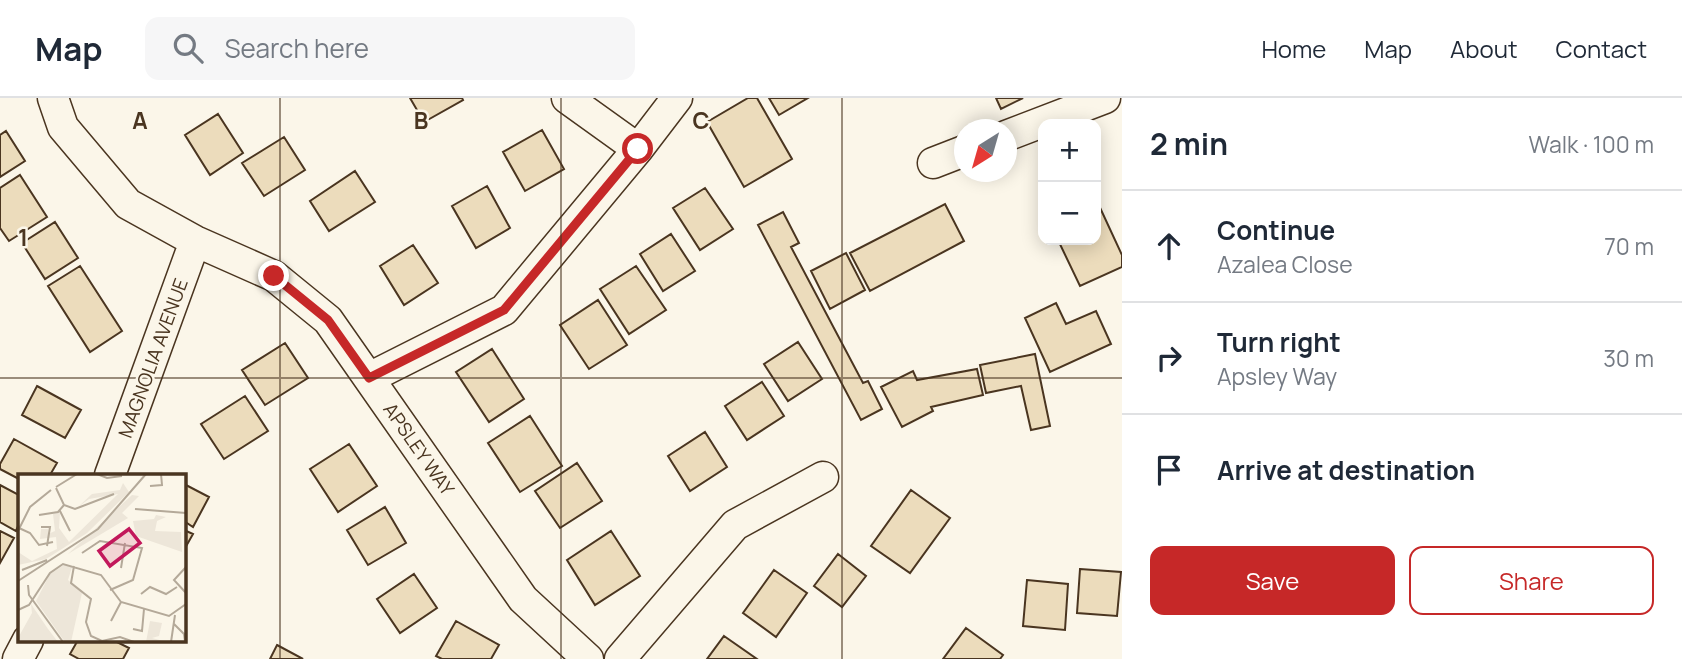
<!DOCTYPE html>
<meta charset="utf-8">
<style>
body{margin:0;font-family:Manrope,sans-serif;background:#f6f6f7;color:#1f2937}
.controls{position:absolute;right:21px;top:21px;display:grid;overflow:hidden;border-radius:14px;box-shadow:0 4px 18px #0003}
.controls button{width:63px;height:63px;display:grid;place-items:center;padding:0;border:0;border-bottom:2px solid #e0e1e3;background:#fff;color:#1f2937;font:35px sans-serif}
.compass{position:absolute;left:954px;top:21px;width:63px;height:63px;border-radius:50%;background:#fff;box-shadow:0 4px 18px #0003;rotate:217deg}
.stop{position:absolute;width:21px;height:21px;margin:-16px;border:5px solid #c62828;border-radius:50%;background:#fff}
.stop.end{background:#c62828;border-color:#fff;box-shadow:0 2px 7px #0008}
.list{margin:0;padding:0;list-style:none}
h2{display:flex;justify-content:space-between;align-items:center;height:91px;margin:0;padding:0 28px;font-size:30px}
h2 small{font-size:23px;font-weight:400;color:#747a83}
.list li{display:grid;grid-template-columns:46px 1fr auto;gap:21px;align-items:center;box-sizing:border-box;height:112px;padding:0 28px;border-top:2px solid #e0e1e3}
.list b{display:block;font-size:26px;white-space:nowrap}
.list p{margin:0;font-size:23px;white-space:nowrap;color:#747a83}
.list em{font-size:23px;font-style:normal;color:#747a83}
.actions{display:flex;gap:14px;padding:21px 28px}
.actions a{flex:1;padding:16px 0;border:2px solid #c62828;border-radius:14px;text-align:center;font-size:24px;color:#c62828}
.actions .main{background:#c62828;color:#fff}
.icon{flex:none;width:38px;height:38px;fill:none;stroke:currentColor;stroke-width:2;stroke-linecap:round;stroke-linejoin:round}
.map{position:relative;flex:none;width:1122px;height:561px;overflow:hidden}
header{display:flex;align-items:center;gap:42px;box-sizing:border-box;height:98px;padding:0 35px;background:#fff;border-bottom:2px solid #e0e1e3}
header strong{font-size:33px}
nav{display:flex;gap:38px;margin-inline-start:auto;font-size:24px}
.search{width:490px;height:63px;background:#f6f6f7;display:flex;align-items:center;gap:18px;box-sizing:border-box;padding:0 24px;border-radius:14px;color:#747a83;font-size:26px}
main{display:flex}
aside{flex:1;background:#fff}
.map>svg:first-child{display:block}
.building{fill:#ecdcbc;stroke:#4a3520;stroke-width:2}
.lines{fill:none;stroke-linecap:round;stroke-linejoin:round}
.street-casing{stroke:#4a3520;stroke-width:33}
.street{stroke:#fbf6e9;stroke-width:30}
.route{stroke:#c62828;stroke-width:9}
.grid{fill:none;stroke:#4a3520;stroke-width:2;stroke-opacity:0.55}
.labels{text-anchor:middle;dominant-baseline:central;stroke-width:5;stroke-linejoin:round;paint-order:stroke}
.street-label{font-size:19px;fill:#4a3520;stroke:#fbf6e9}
.inset-road{fill:none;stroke:#b4a999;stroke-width:2}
.view{fill:#c2185b;fill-opacity:0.15;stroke:#c2185b;stroke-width:3.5}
.inset-edge{fill:none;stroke:#4a3520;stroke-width:3.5}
.grid-label{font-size:23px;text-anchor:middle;font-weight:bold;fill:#4a3520;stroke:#fbf6e9;stroke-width:5;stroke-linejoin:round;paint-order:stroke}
</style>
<header>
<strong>Map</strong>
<div class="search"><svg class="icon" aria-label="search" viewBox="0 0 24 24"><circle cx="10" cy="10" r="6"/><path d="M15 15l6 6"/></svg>Search here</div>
<nav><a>Home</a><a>Map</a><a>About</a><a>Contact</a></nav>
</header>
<main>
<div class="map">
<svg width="1122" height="561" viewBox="0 0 1122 561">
<rect width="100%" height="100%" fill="#fbf6e9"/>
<path class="building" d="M410,0h52l1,2 -39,22z
M748,0h9l35,61 -48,28 -37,-65z
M769,0h39l-29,17z
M996,0h27l-22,11z
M218,16l25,39 -33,22 -25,-40z
M542,32l22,39 -39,22 -22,-39z
M6,33l19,30 -25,16v-42z
M284,39l21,33 -41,26 -22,-33z
M355,73l20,31 -46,29 -19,-30z
M20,77l27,42 -38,24 -9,-13v-40z
M487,88l23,42 -34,20 -24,-42z
M705,90l28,41 -33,21 -27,-42z
M1096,101l26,56v12l-42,19 -22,-46h38z
M945,106l19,37 -94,50 -20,-38z
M783,114l16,31 -8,4 72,136 5,-2 14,28 -21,11 -103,-195z
M55,124l23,36 -33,21 -23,-36z
M671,136l24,37 -32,20 -23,-37z
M413,147l25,38 -34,22 -24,-39z
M846,155l19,37 -35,19 -19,-38z
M80,168l42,65 -32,21 -42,-66z
M636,168l30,44 -37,24 -29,-45z
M598,202l29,45 -38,24 -29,-44z
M1056,205l10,21 30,-13 15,33 -61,28 -25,-54z
M798,244l24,37 -34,22 -24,-37z
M285,245l23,35 -43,27 -23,-35z
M492,251l32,50 -35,23 -33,-50z
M1035,256l15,72 -19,4 -10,-44 -35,7 -6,-28z
M977,271l6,26 -52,12 2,4 -31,16 -21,-40 32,-16 4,9z
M762,284l22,34 -37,24 -22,-34z
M37,288l44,24 -16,28 -43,-23z
M245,298l23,35 -44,28 -23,-35z
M530,318l32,50 -42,26 -32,-49z
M705,334l22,35 -37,24 -22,-35z
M14,341l43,24 -7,12h-31v4l-19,-10v-5z
M349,346l28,42 -39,26 -28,-43z
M577,365l25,38 -42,27 -25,-37z
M184,386l25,13 -16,30 -9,-6z
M0,387l19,10v29l-3,7 -16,-9z
M911,392l39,28 -40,55 -39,-27z
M385,409l21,36 -38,22 -21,-35z
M184,432l9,4 -9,16z
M0,433l14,7 -14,25z
M611,433l29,45 -45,29 -28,-45z
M838,456l28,22 -24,31 -28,-21z
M1080,471l41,3 -4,44 -40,-3z
M774,472l33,23 -31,44 -33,-24z
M414,476l23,34 -37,25 -23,-34z
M1027,482l41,4 -3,46 -42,-4z
M456,523l43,24 -8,14h-49l-6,-3z
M966,530l37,27 -3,4h-57z
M724,538l33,23h-50z
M78,542h35l16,8 -6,11h-44l-9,-5z
M277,547l26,14h-33z"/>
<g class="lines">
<g class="street-casing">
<path id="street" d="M53,0l10,29 65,77 67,37 79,35 54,44 195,279 65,60
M567,0l71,51
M1006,38l99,-38
M933,65l31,-12
M369,280l135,-68 134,-161 39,-51
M110,377l85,-234
M18,561l10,-19
M620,561l115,-134 88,-48"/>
</g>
<use href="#street" class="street"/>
</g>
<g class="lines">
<path class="route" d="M274,178l54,44 41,58 135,-68 134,-161"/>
</g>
<path class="grid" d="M280,0v561M561,0v561M842,0v561M0,280h1122"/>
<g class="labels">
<g class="street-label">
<text transform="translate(153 260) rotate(-70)">MAGNOLIA AVENUE</text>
<text transform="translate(419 351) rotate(55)">APSLEY WAY</text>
</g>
</g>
<g transform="translate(18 376)">
<rect width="168" height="168" fill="#fbf6e9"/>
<path d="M105,9l6,9 -42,41 -41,26 -28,6v-13l14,9 25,-12 -1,-12 -16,2 1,-10h7v5l7,-3 -2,-17 7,-2 -1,16 10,14 49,-48 -29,5 -11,8 14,-13 28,-4zM114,21l7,1 -17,17 6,5 -60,36zM138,41l10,2 -9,4 -2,10 26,1 1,20 -46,-16 -3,-15 21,-2zM46,91l8,2 -4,13 14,13 -11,49h-6l-29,-41 14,-27zM13,130l17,25 10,13h-36l-4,-4 14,-25zM132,147l12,2 -3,13 -7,2 15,4h-21z" fill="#ede6d9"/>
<path class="inset-road" d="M79,0l10,4 15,-2M132,12l12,-1 -1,-11M38,13l21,-13M38,14l8,17 11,4 39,-15M117,35l51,4M42,37l10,20M21,41l19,-3 6,-7M23,53h9l-3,19M1,54l11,5 9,12 14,-3M0,57l12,-24 21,-17M64,79l18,-12 42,7 -9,32 -23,10M56,92l-3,17 20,16 -5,23 5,14 11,5 18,-4 14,5M168,93l-12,13 12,13M103,94l4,-25M4,96l25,-10M0,107l80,-52 48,-55M10,111l1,10 34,47M123,120l9,-7 16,7 11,-7M0,136l11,-5 21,-32 13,-9 38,11 20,27 48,14 17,-12M93,147l10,-19M156,150l10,10 1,8M115,155l9,2 2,-22M153,168l4,-27"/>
<path class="view" d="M111,55l11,14 -30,23 -11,-15z"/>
<rect width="168" height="168" class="inset-edge"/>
</g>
<g class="grid-label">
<text x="140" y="31">A</text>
<text x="421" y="31">B</text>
<text x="701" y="31">C</text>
<text x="23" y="148">1</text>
</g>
</svg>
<div class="controls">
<button>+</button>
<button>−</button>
</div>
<svg class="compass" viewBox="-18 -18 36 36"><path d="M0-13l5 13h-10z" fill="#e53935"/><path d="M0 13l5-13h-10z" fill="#747a83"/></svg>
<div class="stop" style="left:638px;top:51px"></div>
<div class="stop end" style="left:274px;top:178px"></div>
</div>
<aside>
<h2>2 min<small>Walk · 100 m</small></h2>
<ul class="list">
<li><svg class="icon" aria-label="ahead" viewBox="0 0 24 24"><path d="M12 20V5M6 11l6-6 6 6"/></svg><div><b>Continue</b><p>Azalea Close</p></div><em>70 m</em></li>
<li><svg class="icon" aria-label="right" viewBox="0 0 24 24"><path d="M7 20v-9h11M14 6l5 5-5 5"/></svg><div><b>Turn right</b><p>Apsley Way</p></div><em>30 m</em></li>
<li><svg class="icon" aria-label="arrive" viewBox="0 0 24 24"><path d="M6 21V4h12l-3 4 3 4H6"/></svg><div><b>Arrive at destination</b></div></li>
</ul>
<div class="actions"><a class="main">Save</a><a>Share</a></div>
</aside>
</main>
